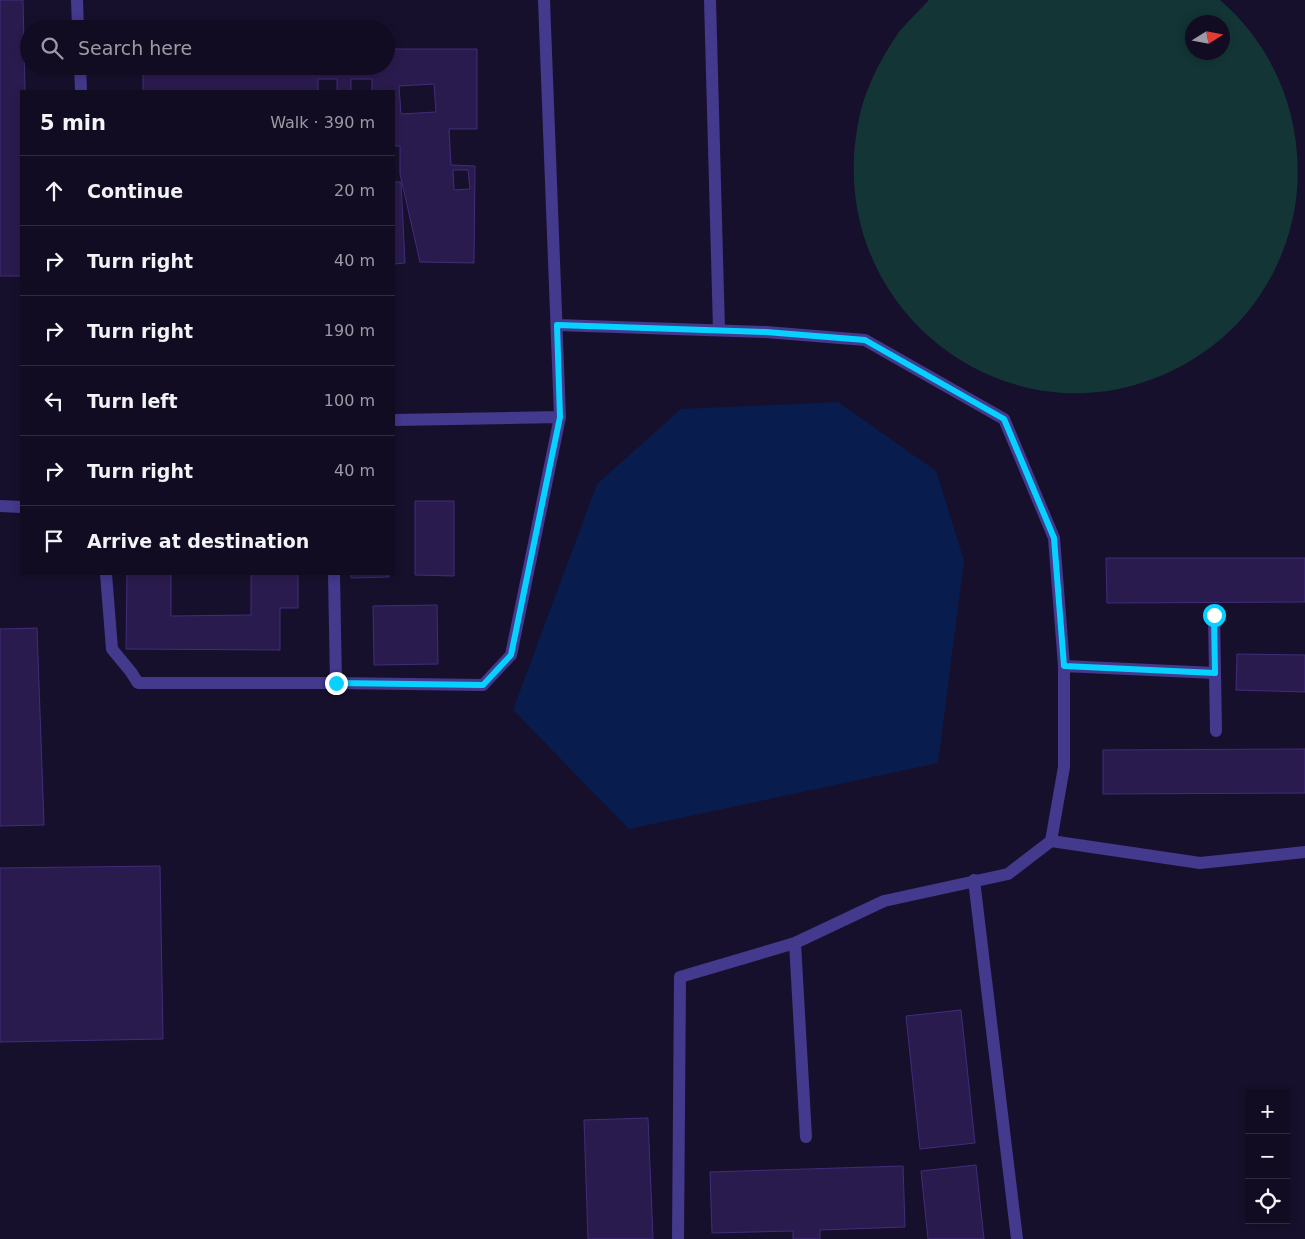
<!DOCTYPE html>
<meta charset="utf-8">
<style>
body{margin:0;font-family:"DejaVu Sans",sans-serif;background:#1a152a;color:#f1f3f6}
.controls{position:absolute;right:15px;bottom:15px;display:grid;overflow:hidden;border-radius:0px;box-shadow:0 2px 8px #0003}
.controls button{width:45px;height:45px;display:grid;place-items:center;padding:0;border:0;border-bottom:1px solid #302c3f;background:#110c21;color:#f1f3f6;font:25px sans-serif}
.compass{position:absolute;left:1185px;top:15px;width:45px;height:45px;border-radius:50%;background:#110c21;box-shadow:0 2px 8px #0003;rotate:79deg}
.stop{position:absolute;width:15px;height:15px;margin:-11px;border:4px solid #07d2ff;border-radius:50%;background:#fff}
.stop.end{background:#07d2ff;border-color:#fff;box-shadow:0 1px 5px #0008}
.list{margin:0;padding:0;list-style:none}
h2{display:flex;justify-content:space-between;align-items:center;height:65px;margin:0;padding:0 20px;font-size:21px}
h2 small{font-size:16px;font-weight:400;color:#9c9ba5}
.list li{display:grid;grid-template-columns:32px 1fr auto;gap:15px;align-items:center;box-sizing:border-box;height:70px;padding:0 20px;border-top:1px solid #302c3f}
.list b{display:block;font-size:19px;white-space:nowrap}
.list em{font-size:16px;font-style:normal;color:#9c9ba5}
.icon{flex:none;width:28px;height:28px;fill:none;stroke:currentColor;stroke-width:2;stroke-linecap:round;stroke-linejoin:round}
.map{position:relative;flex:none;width:1305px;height:1239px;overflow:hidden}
.search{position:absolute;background:#110c21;box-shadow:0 2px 8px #0003;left:20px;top:20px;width:375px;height:55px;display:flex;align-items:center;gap:12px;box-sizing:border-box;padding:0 18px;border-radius:28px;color:#9c9ba5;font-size:19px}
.panel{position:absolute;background:#110c21;box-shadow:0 2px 8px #0003;left:20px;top:90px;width:375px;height:485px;border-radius:0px}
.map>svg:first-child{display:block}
.green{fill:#133536;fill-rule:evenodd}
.water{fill:#081c4d}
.building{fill:#2a1b4e;stroke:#422c7b;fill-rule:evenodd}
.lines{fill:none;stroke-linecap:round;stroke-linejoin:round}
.minor{stroke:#43398d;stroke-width:12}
.route{stroke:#07d2ff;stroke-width:6}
</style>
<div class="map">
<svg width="1305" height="1239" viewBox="0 0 1305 1239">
<rect width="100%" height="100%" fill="#17102c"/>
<path class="green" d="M929,0h291c58,50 85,124 76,200 -8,58 -38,112 -85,147 -173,128 -401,-29 -350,-237 7,-27 22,-55 38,-78 9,-11 20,-21 30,-32zM1192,22h30v30h-30z"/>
<path class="water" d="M838,402l98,69 28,89 -26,203 -309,66 -116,-119 84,-226 84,-75z"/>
<path class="building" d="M0,0h23l2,91h-4v185h-21z
M386,49h91v80h-28l2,36 24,1 -1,97 -54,-1 -20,-88v-28h-6v-55h-22v-12h-21v12h-14v-12h-19v12h-175v-25h243zM434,84l2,28 -35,2 -2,-28zM453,170h15l2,19 -16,1z
M394,182h7l4,81 -11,1z
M415,501h39v75l-39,-1z
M1106,558h199v44l-198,1z
M127,574h44v42l80,-1v-41h47v34h-18v42l-154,-1z
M351,574h38v3l-38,1z
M437,605l1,59 -64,1 -1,-59z
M37,628l7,197 -44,1v-197z
M1237,654l68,1v37l-69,-2z
M1305,749v44l-202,1v-44z
M160,866l3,173 -163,3v-174z
M961,1010l14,133 -55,6 -14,-133z
M648,1118l5,121h-65l-4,-119z
M976,1165l8,74h-56l-7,-68z
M903,1166l2,61 -85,3v9h-27v-8l-81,2 -2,-61z"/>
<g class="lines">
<path class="minor" d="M77,0l1,29
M710,0l9,330
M80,66l1,25
M557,325l209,7 99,8 139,79 50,119 10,128v101l-13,74 -43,33 -124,27 -89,42 -115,34 -2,262
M394,420l166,-3
M0,506l21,1
M106,574l6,75 19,23 7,11h198l147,2 28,-30 49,-238 -16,-417
M334,574l2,109
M1214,615l2,116
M1064,666l151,7
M1051,841l149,22 105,-11
M974,880l43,359
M795,943l11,194"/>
</g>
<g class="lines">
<path class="route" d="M336,683l147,2 28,-30 49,-238 -3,-92 209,7 99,8 139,79 50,119 10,128 151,7 -1,-58"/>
</g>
</svg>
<div class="controls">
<button>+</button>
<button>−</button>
<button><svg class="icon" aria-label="locate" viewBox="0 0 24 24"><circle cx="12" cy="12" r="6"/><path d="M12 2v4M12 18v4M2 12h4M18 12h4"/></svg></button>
</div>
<svg class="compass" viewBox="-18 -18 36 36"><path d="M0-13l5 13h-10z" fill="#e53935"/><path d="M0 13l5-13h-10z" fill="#9c9ba5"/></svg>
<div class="stop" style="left:1214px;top:615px"></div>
<div class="stop end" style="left:336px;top:683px"></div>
<div class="search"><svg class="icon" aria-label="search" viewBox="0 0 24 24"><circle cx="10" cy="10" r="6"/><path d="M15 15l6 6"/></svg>Search here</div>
<section class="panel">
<h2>5 min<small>Walk · 390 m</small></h2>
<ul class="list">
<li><svg class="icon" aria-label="ahead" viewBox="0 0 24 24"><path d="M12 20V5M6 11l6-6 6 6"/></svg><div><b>Continue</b></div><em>20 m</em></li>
<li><svg class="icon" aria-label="right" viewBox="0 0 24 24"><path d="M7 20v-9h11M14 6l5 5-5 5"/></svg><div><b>Turn right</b></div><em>40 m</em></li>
<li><svg class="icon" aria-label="right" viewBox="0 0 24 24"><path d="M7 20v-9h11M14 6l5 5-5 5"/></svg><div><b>Turn right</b></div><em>190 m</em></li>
<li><svg class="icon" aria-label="left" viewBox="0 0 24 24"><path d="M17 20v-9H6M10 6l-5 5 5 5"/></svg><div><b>Turn left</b></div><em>100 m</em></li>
<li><svg class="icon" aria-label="right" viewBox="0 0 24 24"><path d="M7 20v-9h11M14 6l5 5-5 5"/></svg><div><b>Turn right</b></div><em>40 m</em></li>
<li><svg class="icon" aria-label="arrive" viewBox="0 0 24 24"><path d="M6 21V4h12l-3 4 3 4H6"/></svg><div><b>Arrive at destination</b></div></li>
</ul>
</section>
</div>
